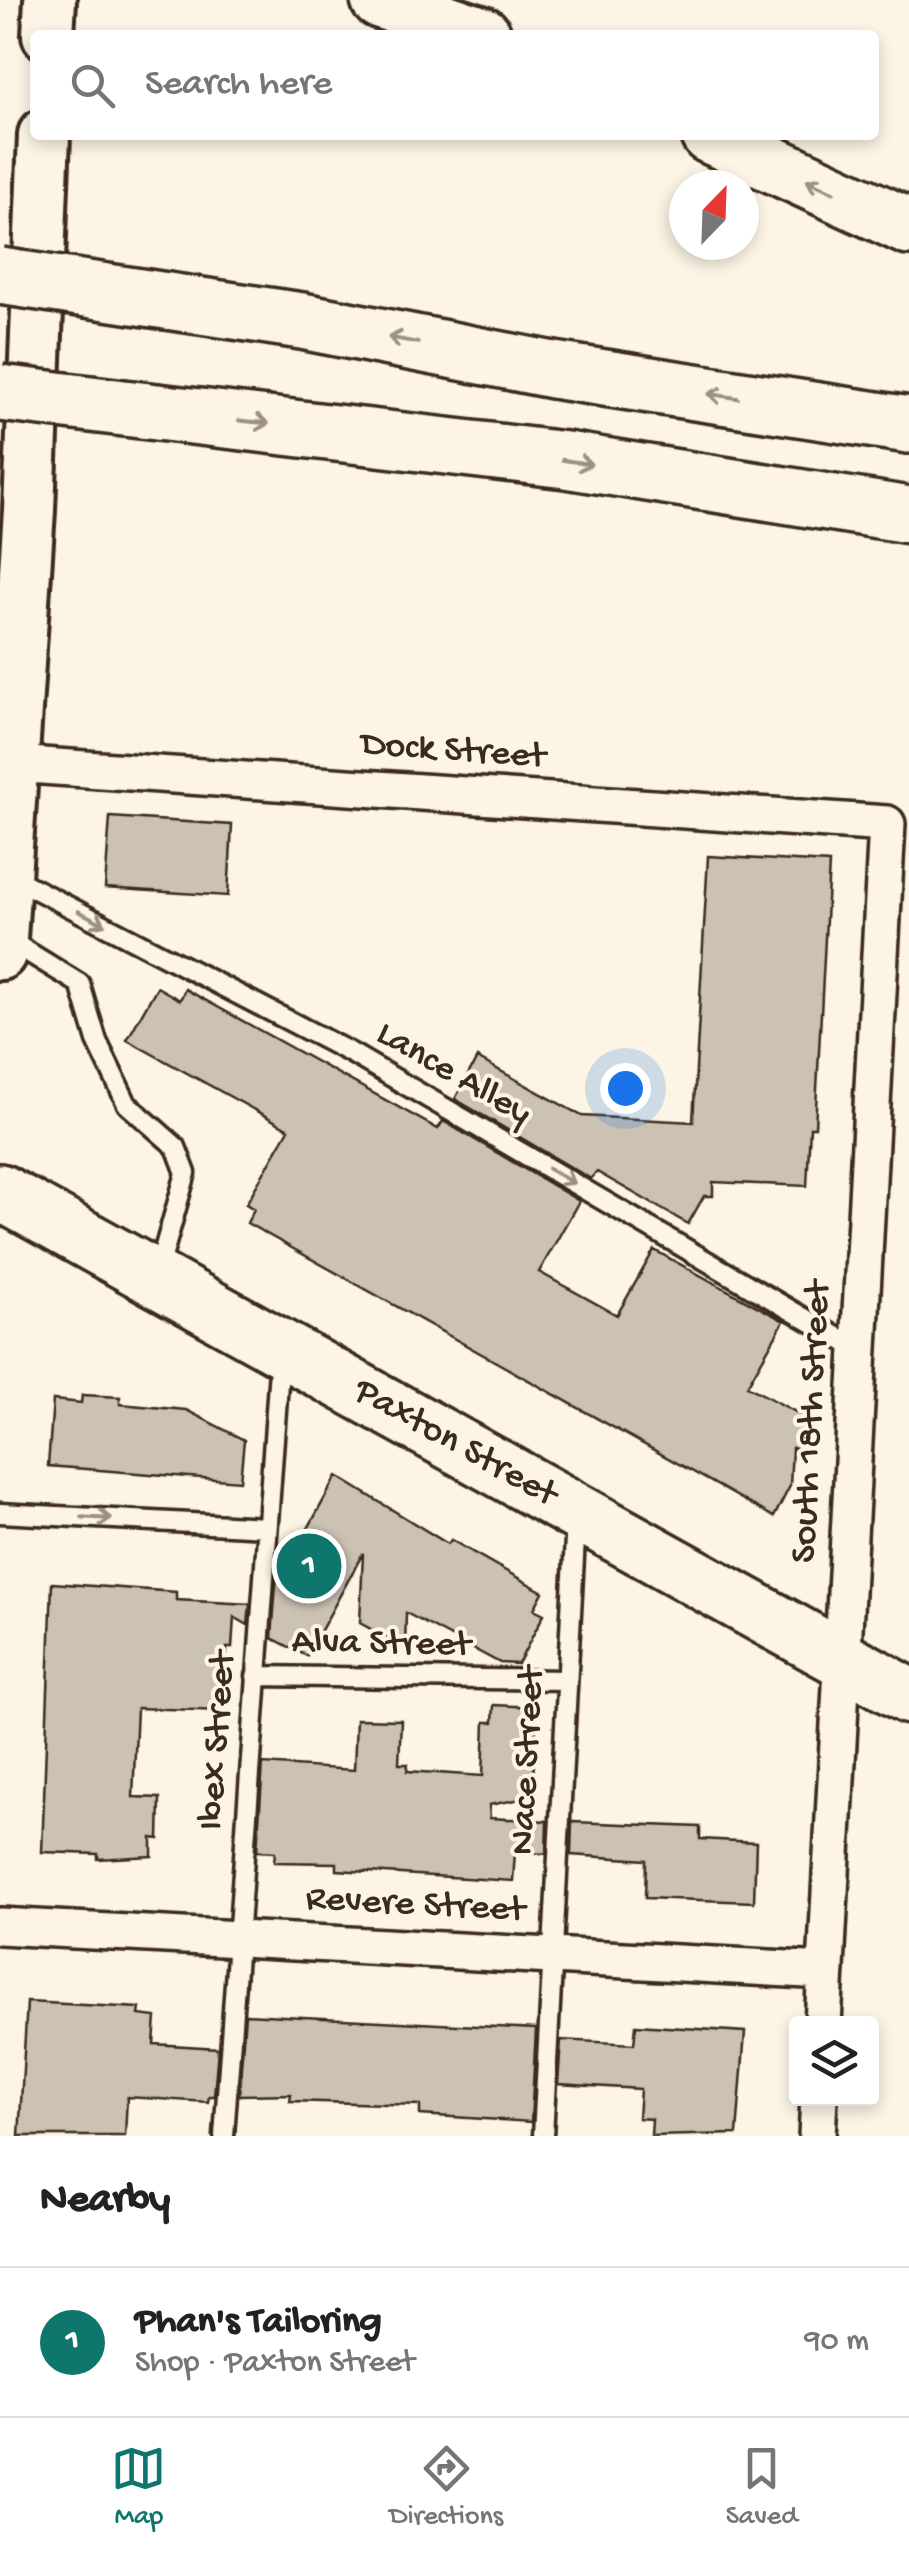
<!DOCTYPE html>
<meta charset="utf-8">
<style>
body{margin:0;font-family:"Gochi Hand",sans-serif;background:#f6f6f6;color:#222}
.controls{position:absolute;right:30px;bottom:30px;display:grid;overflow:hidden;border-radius:10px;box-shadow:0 5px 15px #0003}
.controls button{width:90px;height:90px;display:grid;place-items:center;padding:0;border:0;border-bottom:2px solid #e0e0e0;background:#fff;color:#222;font:50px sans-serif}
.compass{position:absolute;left:669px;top:170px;width:90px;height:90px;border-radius:50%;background:#fff;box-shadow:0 5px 15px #0003;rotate:23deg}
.you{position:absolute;left:625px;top:1088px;width:35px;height:35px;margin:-25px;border:8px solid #fff;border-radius:50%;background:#1a73e8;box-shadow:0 0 0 15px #1a73e833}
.badge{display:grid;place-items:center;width:65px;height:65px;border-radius:50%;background:#0f766e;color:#fff;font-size:32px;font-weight:700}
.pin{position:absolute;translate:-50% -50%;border:5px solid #fff;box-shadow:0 2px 10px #0006}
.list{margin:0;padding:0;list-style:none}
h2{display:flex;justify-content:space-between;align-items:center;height:130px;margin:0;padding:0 40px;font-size:42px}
h2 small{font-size:32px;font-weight:400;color:#767676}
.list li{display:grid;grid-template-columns:65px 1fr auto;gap:30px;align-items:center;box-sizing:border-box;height:150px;padding:0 40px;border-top:2px solid #e0e0e0}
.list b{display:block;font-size:38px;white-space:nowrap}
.list p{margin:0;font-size:32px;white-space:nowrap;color:#767676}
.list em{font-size:32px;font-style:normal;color:#767676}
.icon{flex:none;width:55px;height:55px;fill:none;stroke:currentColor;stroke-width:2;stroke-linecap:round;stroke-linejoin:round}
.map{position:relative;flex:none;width:909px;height:2136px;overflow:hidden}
.search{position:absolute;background:#fff;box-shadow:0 5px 15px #0003;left:30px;right:30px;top:30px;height:110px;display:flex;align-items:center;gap:25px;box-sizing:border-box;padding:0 35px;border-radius:10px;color:#767676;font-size:38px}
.sheet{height:280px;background:#fff}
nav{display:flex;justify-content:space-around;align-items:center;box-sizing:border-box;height:140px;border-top:2px solid #e0e0e0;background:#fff;font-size:28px;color:#767676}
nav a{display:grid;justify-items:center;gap:5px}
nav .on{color:#0f766e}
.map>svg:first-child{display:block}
.building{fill:#ccc2b3;stroke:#3b2a1e;stroke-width:2.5}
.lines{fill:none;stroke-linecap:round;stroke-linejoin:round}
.lane-casing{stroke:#3b2a1e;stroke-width:25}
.street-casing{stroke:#3b2a1e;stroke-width:42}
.secondary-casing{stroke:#3b2a1e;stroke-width:58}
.primary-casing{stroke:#3b2a1e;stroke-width:62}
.highway-casing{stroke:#3b2a1e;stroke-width:62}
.lane{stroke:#fcf5e5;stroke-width:18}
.street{stroke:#fcf5e5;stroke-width:35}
.secondary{stroke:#fcf5e5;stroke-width:50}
.primary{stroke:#fcf5e5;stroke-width:55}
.highway{stroke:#fcf5e5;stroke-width:55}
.highway-bridge-casing{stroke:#3b2a1e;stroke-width:62;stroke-linecap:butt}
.highway-bridge{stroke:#fcf5e5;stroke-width:55}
.oneway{stroke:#9c9082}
.labels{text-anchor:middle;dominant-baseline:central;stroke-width:8;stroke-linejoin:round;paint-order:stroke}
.street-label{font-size:38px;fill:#3b2a1e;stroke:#fcf5e5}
</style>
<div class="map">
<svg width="909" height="2136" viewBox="0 0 909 2136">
<rect width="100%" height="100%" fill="#fcf5e5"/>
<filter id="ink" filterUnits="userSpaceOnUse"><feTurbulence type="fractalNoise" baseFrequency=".01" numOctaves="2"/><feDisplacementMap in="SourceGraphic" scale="20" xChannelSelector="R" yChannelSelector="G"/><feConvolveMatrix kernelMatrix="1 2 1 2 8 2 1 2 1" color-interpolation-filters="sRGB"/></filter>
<g filter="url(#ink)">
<path class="building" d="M110,817l122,8 -4,71 -123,-8z
M708,856l121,7 -14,264h-5l-3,59 -94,-4v14h-9l-16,28 -91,-52 -6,7 -136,-80 22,-41 105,58 111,6z
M157,987l23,13 5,-11 253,140 5,-8 136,80 -40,71 78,43 37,-65 130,71 -37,65 56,30 -3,33 -8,-1 -2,38 -16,31 -527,-294 7,-14 -8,-5 43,-75 -162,-89z
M82,1395l38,2v7l66,6 58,30 -4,41 -192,-15 5,-66 28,3z
M337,1476l111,68 3,-4 92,52 -9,17 10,5 -26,50 -18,-1 -94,-50 -1,35 -45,-25 3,-70 -56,103 -35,-18 6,-81 11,6z
M52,1583l124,9v8l74,4 -2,21 -14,-8 -2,31h-5l-2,63 -88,-3 -4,89 27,1 -1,41 -7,-1v18l-54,3v-5l-56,-2z
M494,1705l43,2 -5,90 -43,8 1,13 57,3 -1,33 -31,-2 -2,29 -176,-11v-7l-63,-1 1,-10 -18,-1 6,-87 91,6 2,-51 45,1 -2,44h9l-1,7 76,5 2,-54h8z
M572,1822l128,5v12l56,3 -2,60 -109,-4 1,-38 -75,-5z
M27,2002l113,6 -1,7 17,2 -2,27 64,4 -4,48h-5l-1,6 -81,-5 -2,39h-106z
M245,2014l291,15 -5,93 -111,-7v-10l-130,-4 1,-7 -52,1z
M636,2025l109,7 -8,102 -86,2 1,-17 -14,-1 2,-29 -82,-5 3,-44 73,4z"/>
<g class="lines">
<g class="lane-casing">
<path id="lane" d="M10,876l341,177 508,297
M7,939l73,45 17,57 30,63 49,43 10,26 -29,102
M0,1513l267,14
M256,1676l309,4
M224,2136l56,-781
M543,2136l33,-616"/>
</g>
<g class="street-casing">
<path id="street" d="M13,764l874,60 -64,1200
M0,1926l826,45
M817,2136l2,-38"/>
</g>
<g class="secondary-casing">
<path id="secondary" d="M48,35l2,-35
M0,954l29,-444 15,-375"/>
</g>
<g class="primary-casing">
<g id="primary">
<path id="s1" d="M0,1192l909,504"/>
</g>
</g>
<g class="highway-casing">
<path id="highway" d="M379,0l104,35
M709,135l200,92
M167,301l135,20 251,49 356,55
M157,412l409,48 343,55"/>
</g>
<use href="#lane" class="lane"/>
<use href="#street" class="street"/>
<use href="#secondary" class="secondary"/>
<use href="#primary" class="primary"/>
<use href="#highway" class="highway"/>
<g class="highway-bridge-casing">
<path id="highway-bridge" d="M0,276l167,25
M0,393l157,19"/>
</g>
<use href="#highway-bridge" class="highway-bridge"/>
</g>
<defs><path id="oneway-shaft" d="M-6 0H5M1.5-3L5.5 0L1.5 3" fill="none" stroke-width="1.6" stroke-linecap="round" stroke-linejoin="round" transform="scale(2.5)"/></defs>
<g class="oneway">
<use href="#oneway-shaft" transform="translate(820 186) rotate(-155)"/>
<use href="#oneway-shaft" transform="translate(403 340) rotate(-169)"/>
<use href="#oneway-shaft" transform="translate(723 396) rotate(-171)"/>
<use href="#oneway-shaft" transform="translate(254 422) rotate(6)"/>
<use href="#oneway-shaft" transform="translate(577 462) rotate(9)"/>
<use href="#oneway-shaft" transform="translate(92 918) rotate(27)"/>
<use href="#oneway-shaft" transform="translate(561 1176) rotate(30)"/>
<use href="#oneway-shaft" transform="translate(97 1518) rotate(3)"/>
</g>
</g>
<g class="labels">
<g class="street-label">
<text transform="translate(453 752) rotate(4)">Dock Street</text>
<text transform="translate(453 1075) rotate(30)">Lance Alley</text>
<text transform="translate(813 1422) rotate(-87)">South 18th Street</text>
<text stroke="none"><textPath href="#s1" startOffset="520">Paxton Street</textPath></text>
<text transform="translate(381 1645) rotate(1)">Alva Street</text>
<text transform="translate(219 1741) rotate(-86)">Ibex Street</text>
<text transform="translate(529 1761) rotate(-87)">Nace Street</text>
<text transform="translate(415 1906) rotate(3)">Revere Street</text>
</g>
</g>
</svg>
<div class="controls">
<button><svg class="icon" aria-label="layers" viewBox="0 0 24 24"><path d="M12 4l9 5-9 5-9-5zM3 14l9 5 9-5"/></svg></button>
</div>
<svg class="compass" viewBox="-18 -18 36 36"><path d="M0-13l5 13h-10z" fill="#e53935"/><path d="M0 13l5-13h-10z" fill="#767676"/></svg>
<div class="you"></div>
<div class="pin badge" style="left:309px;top:1566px">1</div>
<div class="search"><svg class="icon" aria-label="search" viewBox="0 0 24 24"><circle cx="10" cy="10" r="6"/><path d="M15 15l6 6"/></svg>Search here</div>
</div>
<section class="sheet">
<h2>Nearby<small></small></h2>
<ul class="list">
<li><span class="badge">1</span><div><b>Phan's Tailoring</b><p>Shop · Paxton Street</p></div><em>90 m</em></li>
</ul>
</section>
<nav>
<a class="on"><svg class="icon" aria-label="map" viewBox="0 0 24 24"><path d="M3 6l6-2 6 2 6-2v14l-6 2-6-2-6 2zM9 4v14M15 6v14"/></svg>Map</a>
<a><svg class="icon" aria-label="directions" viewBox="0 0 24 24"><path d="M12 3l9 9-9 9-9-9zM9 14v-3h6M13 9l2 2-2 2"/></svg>Directions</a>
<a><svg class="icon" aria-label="saved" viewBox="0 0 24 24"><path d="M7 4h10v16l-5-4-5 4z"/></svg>Saved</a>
</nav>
